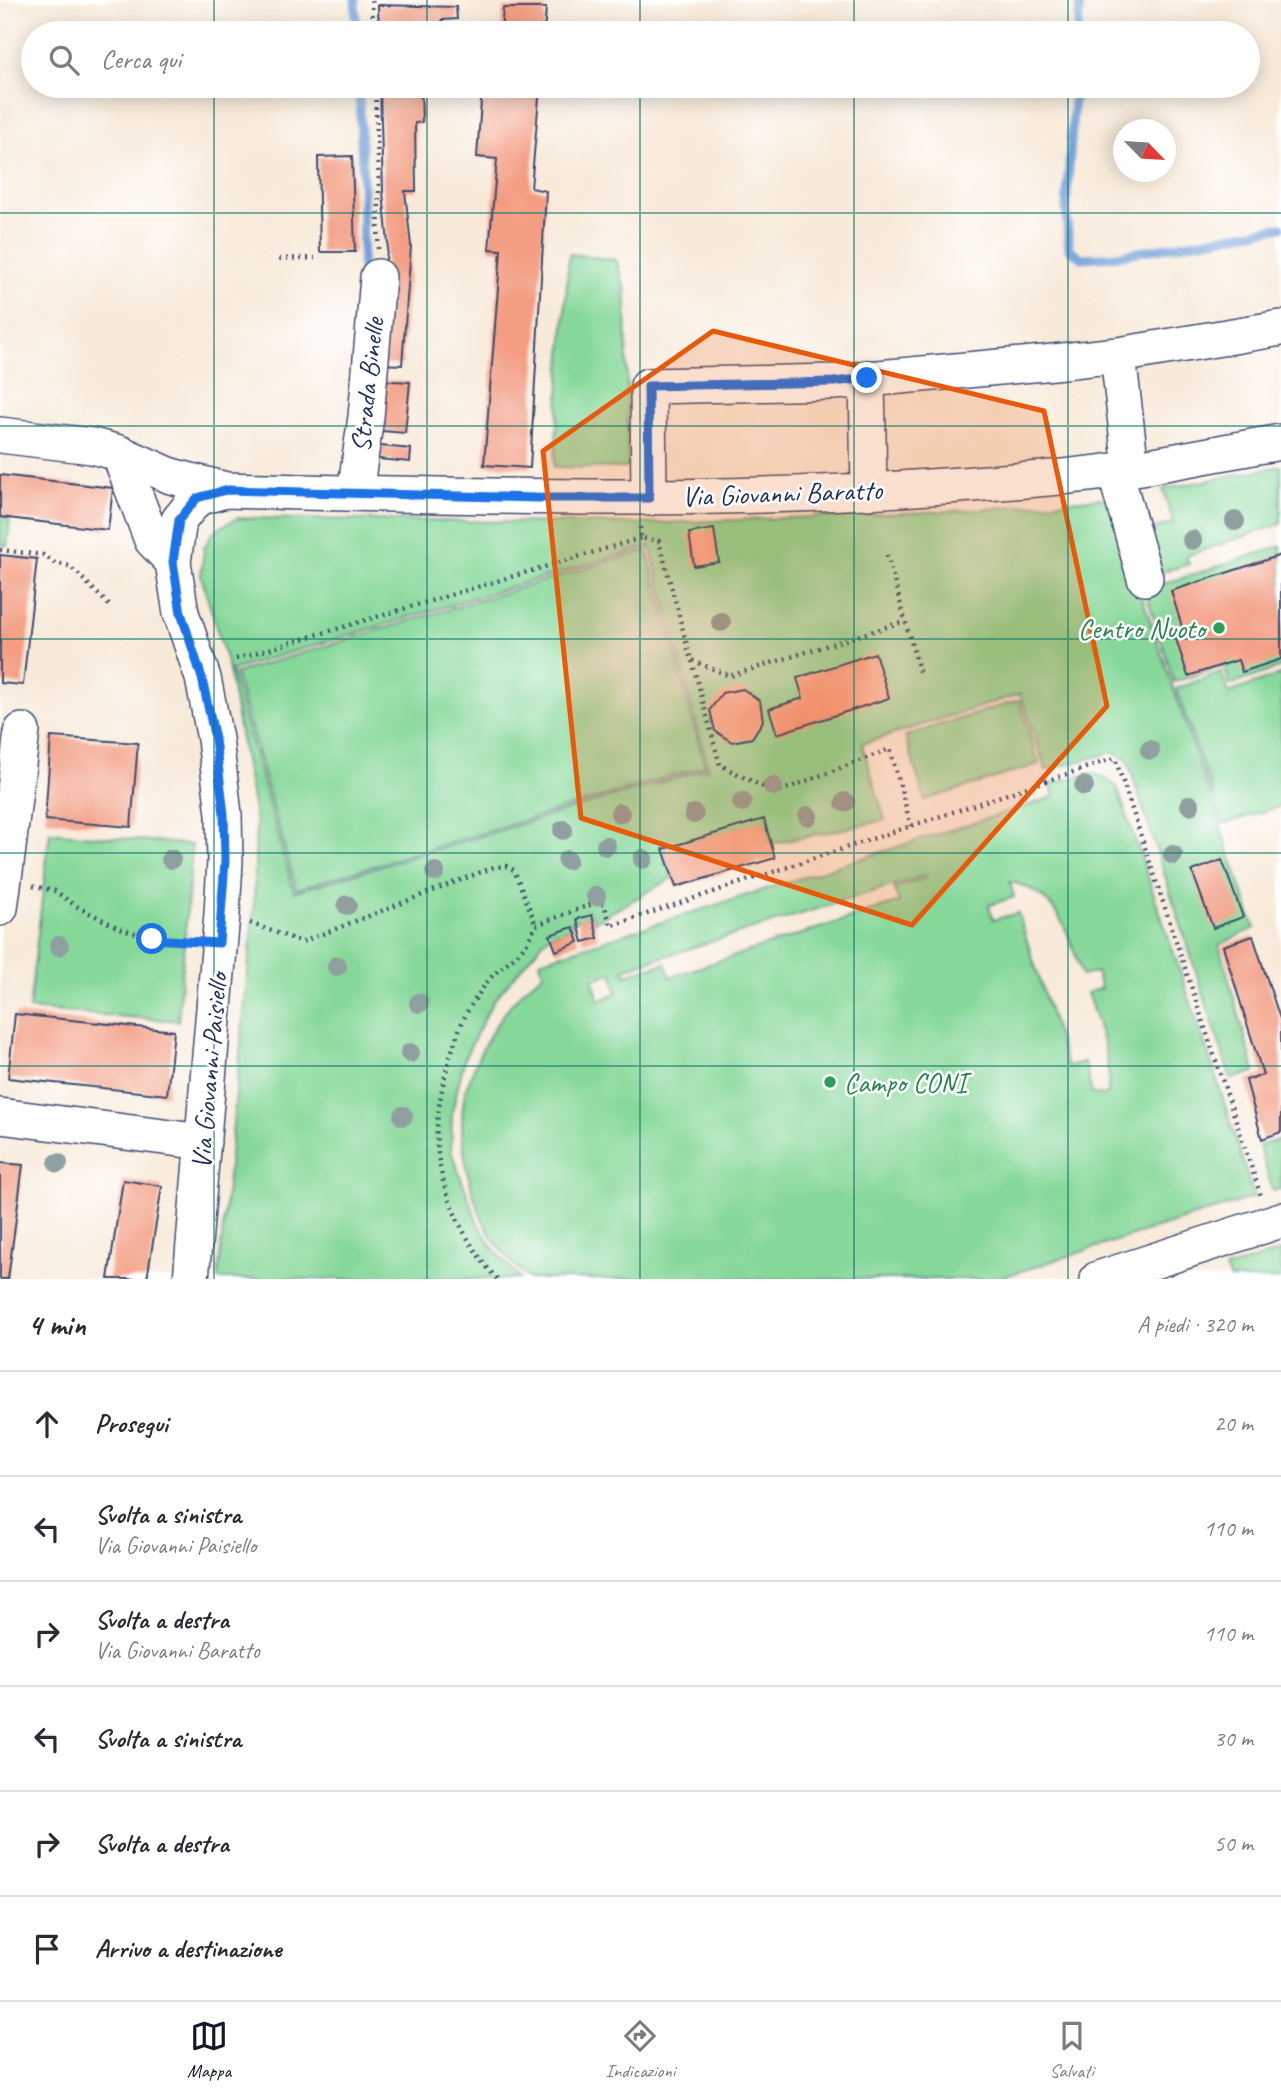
<!DOCTYPE html>
<html lang="it">
<meta charset="utf-8">
<style>
body{margin:0;font-family:Caveat,sans-serif;background:#f2f2f3;color:#2b2b33}
.compass{position:absolute;left:1113px;top:119px;width:63px;height:63px;border-radius:50%;background:#fff;box-shadow:0 4px 18px #0003;rotate:115deg}
.stop{position:absolute;width:21px;height:21px;margin:-16px;border:5px solid #1a73e8;border-radius:50%;background:#fff}
.stop.end{background:#1a73e8;border-color:#fff;box-shadow:0 2px 7px #0008}
.list{margin:0;padding:0;list-style:none}
h2{display:flex;justify-content:space-between;align-items:center;height:91px;margin:0;padding:0 28px;font-size:30px}
h2 small{font-size:23px;font-weight:400;color:#7c7c81}
.list li{display:grid;grid-template-columns:46px 1fr auto;gap:21px;align-items:center;box-sizing:border-box;height:105px;padding:0 28px;border-top:2px solid #e1e1e2}
.list b{display:block;font-size:26px;white-space:nowrap}
.list p{margin:0;font-size:23px;white-space:nowrap;color:#7c7c81}
.list em{font-size:23px;font-style:normal;color:#7c7c81}
.icon{flex:none;width:38px;height:38px;fill:none;stroke:currentColor;stroke-width:2;stroke-linecap:round;stroke-linejoin:round}
.map{position:relative;flex:none;width:1281px;height:1279px;overflow:hidden}
.search{position:absolute;background:#fff;box-shadow:0 4px 18px #0003;left:21px;right:21px;top:21px;height:77px;display:flex;align-items:center;gap:18px;box-sizing:border-box;padding:0 24px;border-radius:38px;color:#7c7c81;font-size:26px}
.sheet{height:721px;background:#fff}
nav{display:flex;justify-content:space-around;align-items:center;box-sizing:border-box;height:98px;border-top:2px solid #e1e1e2;background:#fff;font-size:19px;color:#7c7c81}
nav a{display:grid;justify-items:center;gap:4px}
nav .on{color:#111827}
.map>svg:first-child{display:block}
.green{fill:#86d899;stroke:#50847c;stroke-width:2;fill-rule:evenodd}
.lines{fill:none;stroke-linecap:round;stroke-linejoin:round}
.stream{stroke:#6c9dd6;stroke-width:9}
.building{fill:#f39e83}
.minor-casing{stroke:#3c4b70;stroke-width:38}
.path{stroke:#3c4b70;stroke-width:4.5;stroke-dasharray:2 5;stroke-linecap:butt}
.minor{stroke:#fff;stroke-width:35}
.tree{fill:#909f9f}
.route{stroke:#1a73e8;stroke-width:9}
.marked{fill:#e8590c;fill-opacity:0.2;stroke:#e8590c;stroke-width:5;stroke-linejoin:round}
.grid{fill:none;stroke:#0f766e;stroke-width:2;stroke-opacity:0.55}
.leisure-dot{fill:#2e9e5b;stroke:#fff;stroke-width:2.5}
.labels{text-anchor:middle;dominant-baseline:central;stroke-width:5;stroke-linejoin:round;paint-order:stroke}
.street-label{font-size:28px;fill:#1b2f5e;stroke:#fff}
.leisure-label{font-size:28px;fill:#27864d;stroke:#fff;text-anchor:end}
</style>
<div class="map">
<svg width="1281" height="1279" viewBox="0 0 1281 1279">
<rect width="100%" height="100%" fill="#fff"/>
<filter id="ink" filterUnits="userSpaceOnUse"><feTurbulence type="fractalNoise" baseFrequency=".0143" numOctaves="2"/><feDisplacementMap in="SourceGraphic" scale="14" xChannelSelector="R" yChannelSelector="G"/><feConvolveMatrix kernelMatrix="1 2 1 2 8 2 1 2 1" color-interpolation-filters="sRGB"/></filter>
<filter id="wash" filterUnits="userSpaceOnUse"><feTurbulence type="fractalNoise" baseFrequency=".00686" numOctaves="4" result="noise"/><feDisplacementMap in="SourceGraphic" scale="28" xChannelSelector="R" yChannelSelector="G"/><feGaussianBlur stdDeviation="1.57" result="paint"/><feColorMatrix in="noise" values="0 0 0 0 0 0 0 0 0 0 0 0 0 0 0 0 0 1.4 0 .05"/><feComposite in="paint" operator="in"/></filter>
<g filter="url(#wash)">
<rect width="100%" height="100%" fill="#f8ead9"/>
<path class="green" d="M569,254l47,6 10,31 2,177 -74,-1z
M1281,466v58l-95,32 3,8 -28,8 -15,-41 27,-8 -10,-34z
M1112,497l27,91 116,340 -36,17 36,127 -24,7 -104,-320 -13,-7 -68,18 -26,-76 -158,50 23,76 -114,24 -7,-24 -101,29 9,29 -78,44 -2,-7 -21,7 2,5 -24,8 -56,66 -28,56 -13,55 -1,39 28,75 14,22 27,31h-302l36,-370 2,-87 -28,-156 -27,-90 3,-28 9,-16 24,-14 402,6 334,-14zM650,546l58,222 -414,124 -63,-222z
M0,517l10,1 -3,28 -7,-1z
M1281,546v121l-51,18 -6,-19 -50,16 -29,-92z
M647,550l58,216 -409,123 -61,-216z
M1221,672l8,21 52,-19v132l-58,18 -47,-135z
M1019,700l20,64 -114,36 -20,-64z
M1092,773l11,4 14,10 99,290 38,120 -258,82h-467c-13,-12 -26,-25 -36,-40 -23,-38 -37,-102 -28,-146 2,-8 6,-17 9,-25 15,-38 37,-70 69,-94l-3,-13 514,-164 -3,-13zM926,875v3l-32,10 5,14 -229,75 -4,-14 -40,12 -2,-6zM1010,882c48,9 60,55 72,94l14,-4 5,16 -14,5c11,33 26,67 20,102l-15,-1 -8,-32 -17,4 -49,-153 -25,7 -4,-15 25,-8zM612,972l5,21 -18,8 -6,-21z
M50,832l142,13 -14,176 -149,-12z
M1281,1139v50l-8,2 -14,-45z
M1281,1251v28h-51l-5,-10z"/>
<g class="lines">
<path class="stream" d="M355,0l2,33
M1078,33l2,-33
M359,86l4,101 -1,96
M1075,86l-9,122 3,41 13,9 34,-2 165,-29"/>
</g>
<g id="blocks">
<path class="building" d="M378,5l78,2 1,12 -15,1v13h-63z
M503,8h43l-2,25h-43z
M380,86h41l1,36 -7,1 1,68h-11l6,55 -9,119 -25,-1 4,-69 7,-51 -5,-52z
M499,86h41l-9,102 15,3 -16,277 -46,-3 17,-215 -12,-1 8,-90 -20,-2 5,-69 17,1z
M352,156l3,96h-35l-2,-95z
M375,380l35,2 -5,51 -34,-3z
M370,445l41,4 -1,13 -42,-4z
M0,475l113,13 -5,42 -108,-13z
M714,529l5,33 -25,4 -5,-33z
M0,555l37,4 -14,126 -23,-2z
M1281,555v104l-39,13 -4,-12 -50,16 -14,-43 9,-3 -12,-39z
M875,653l14,45 -112,36 -8,-25 34,-11 -6,-20z
M743,689l17,12 3,20 -11,17 -20,4 -17,-11 -5,-21 12,-17z
M51,737l87,6 -7,84 -86,-7z
M764,819l11,39 -99,29 -13,-38z
M1222,860l21,57 -30,11 -21,-57z
M592,915l6,23 -15,4 -6,-23z
M573,927l6,15 -23,9 -6,-16z
M1253,936l28,86v110l-19,7 -16,-59 17,-5 -40,-129z
M15,1014l159,17 -7,64 -159,-17z
M0,1163l23,2 -15,114h-8z
M123,1180l39,6 -15,93h-39z"/>
</g>
</g>
<g filter="url(#ink)">
<use href="#blocks" fill-opacity="0" stroke="#3c4b70" stroke-width="2"/>
<g class="lines">
<g class="minor-casing">
<path id="minor" d="M1118,355l13,113
M867,378l2,114
M0,435l92,11 27,7 52,23 55,14
M119,453l33,87 21,22
M1115,471l30,107
M355,493l11,-76 12,-140
M649,498l-1,-112 186,-4 210,-19 74,-8 163,-27
M0,847l8,1 -8,60
M8,848l14,-117
M0,1116l203,26
M191,1279l31,-365 3,-53 -1,-47 -9,-75 -12,-61 -22,-65 -8,-51 6,-42 18,-22 29,-8c239,6 479,14 718,-4 56,-4 113,-7 169,-15 56,-7 112,-20 168,-29
M1098,1279l183,-59"/>
</g>
<path class="path" d="M372,0l1,33
M375,86l4,103 -1,60
M279,259l36,-1
M640,527l1,11 18,3 32,119 39,16 175,-55
M0,550l43,5 12,8 15,3 40,40
M887,555l33,119
M236,659l405,-121
M692,661l28,104 55,28 115,-44 21,77
M33,886l22,5 21,15 41,21 35,12 38,3
M250,923l52,19 192,-75 12,-1 8,4 22,55
M497,1279c-32,-36 -56,-84 -60,-134 -3,-35 13,-97 28,-129 5,-10 13,-21 20,-31 10,-15 27,-24 38,-37 6,-6 9,-16 13,-23l62,-23 6,2 7,22 504,-168 146,438"/>
<use href="#minor" class="minor"/>
</g>
<g class="tree">
<circle cx="1235" cy="521" r="10"/>
<circle cx="1192" cy="540" r="10"/>
<circle cx="721" cy="622" r="10"/>
<circle cx="1150" cy="750" r="10"/>
<circle cx="773" cy="786" r="10"/>
<circle cx="1084" cy="786" r="10"/>
<circle cx="742" cy="802" r="10"/>
<circle cx="845" cy="802" r="10"/>
<circle cx="1190" cy="805" r="10"/>
<circle cx="620" cy="813" r="10"/>
<circle cx="694" cy="814" r="10"/>
<circle cx="808" cy="816" r="10"/>
<circle cx="563" cy="830" r="10"/>
<circle cx="606" cy="846" r="10"/>
<circle cx="1173" cy="855" r="10"/>
<circle cx="171" cy="859" r="10"/>
<circle cx="643" cy="859" r="10"/>
<circle cx="567" cy="860" r="10"/>
<circle cx="435" cy="872" r="10"/>
<circle cx="596" cy="896" r="10"/>
<circle cx="347" cy="905" r="10"/>
<circle cx="59" cy="946" r="10"/>
<circle cx="337" cy="966" r="10"/>
<circle cx="419" cy="1003" r="10"/>
<circle cx="410" cy="1053" r="10"/>
<circle cx="403" cy="1116" r="10"/>
<circle cx="58" cy="1163" r="10"/>
</g>
</g>
<g class="lines" filter="url(#ink)">
<path class="route" d="M152,939l67,4 6,-82 -1,-47 -9,-75 -13,-61 -21,-65 -8,-51 6,-42 18,-22 29,-8 311,8h112l-1,-112 186,-4 33,-4"/>
</g>
<path class="marked" d="M713,331l331,80 63,295 -195,219 -331,-107 -38,-367z"/>
<path class="grid" d="M214,0v33M427,0v33M640,0v33M854,0v33M1068,0v33M214,86v1193M427,86v1193M640,86v1193M854,86v1193M1068,86v1193M0,213h1281M0,426h1281M0,639h1281M0,853h1281M0,1066h1281"/>
<g class="leisure-dot">
<circle cx="1219" cy="628" r="7"/>
<circle cx="830" cy="1082" r="7"/>
</g>
<g class="labels">
<g class="street-label">
<text transform="translate(367 385) rotate(-84)">Strada Binelle</text>
<text transform="translate(782 493) rotate(-2)">Via Giovanni Baratto</text>
<text transform="translate(209 1071) rotate(-85)">Via Giovanni Paisiello</text>
</g>
<g class="leisure-label">
<text x="1205" y="628">Centro Nuoto</text>
<text x="844" y="1082" text-anchor="start">Campo CONI</text>
</g>
</g>
</svg>
<svg class="compass" viewBox="-18 -18 36 36"><path d="M0-13l5 13h-10z" fill="#e53935"/><path d="M0 13l5-13h-10z" fill="#7c7c81"/></svg>
<div class="stop" style="left:152px;top:939px"></div>
<div class="stop end" style="left:867px;top:378px"></div>
<div class="search"><svg class="icon" aria-label="search" viewBox="0 0 24 24"><circle cx="10" cy="10" r="6"/><path d="M15 15l6 6"/></svg>Cerca qui</div>
</div>
<section class="sheet">
<h2>4 min<small>A piedi · 320 m</small></h2>
<ul class="list">
<li><svg class="icon" aria-label="ahead" viewBox="0 0 24 24"><path d="M12 20V5M6 11l6-6 6 6"/></svg><div><b>Prosegui</b></div><em>20 m</em></li>
<li><svg class="icon" aria-label="left" viewBox="0 0 24 24"><path d="M17 20v-9H6M10 6l-5 5 5 5"/></svg><div><b>Svolta a sinistra</b><p>Via Giovanni Paisiello</p></div><em>110 m</em></li>
<li><svg class="icon" aria-label="right" viewBox="0 0 24 24"><path d="M7 20v-9h11M14 6l5 5-5 5"/></svg><div><b>Svolta a destra</b><p>Via Giovanni Baratto</p></div><em>110 m</em></li>
<li><svg class="icon" aria-label="left" viewBox="0 0 24 24"><path d="M17 20v-9H6M10 6l-5 5 5 5"/></svg><div><b>Svolta a sinistra</b></div><em>30 m</em></li>
<li><svg class="icon" aria-label="right" viewBox="0 0 24 24"><path d="M7 20v-9h11M14 6l5 5-5 5"/></svg><div><b>Svolta a destra</b></div><em>50 m</em></li>
<li><svg class="icon" aria-label="arrive" viewBox="0 0 24 24"><path d="M6 21V4h12l-3 4 3 4H6"/></svg><div><b>Arrivo a destinazione</b></div></li>
</ul>
</section>
<nav>
<a class="on"><svg class="icon" aria-label="map" viewBox="0 0 24 24"><path d="M3 6l6-2 6 2 6-2v14l-6 2-6-2-6 2zM9 4v14M15 6v14"/></svg>Mappa</a>
<a><svg class="icon" aria-label="directions" viewBox="0 0 24 24"><path d="M12 3l9 9-9 9-9-9zM9 14v-3h6M13 9l2 2-2 2"/></svg>Indicazioni</a>
<a><svg class="icon" aria-label="saved" viewBox="0 0 24 24"><path d="M7 4h10v16l-5-4-5 4z"/></svg>Salvati</a>
</nav>
